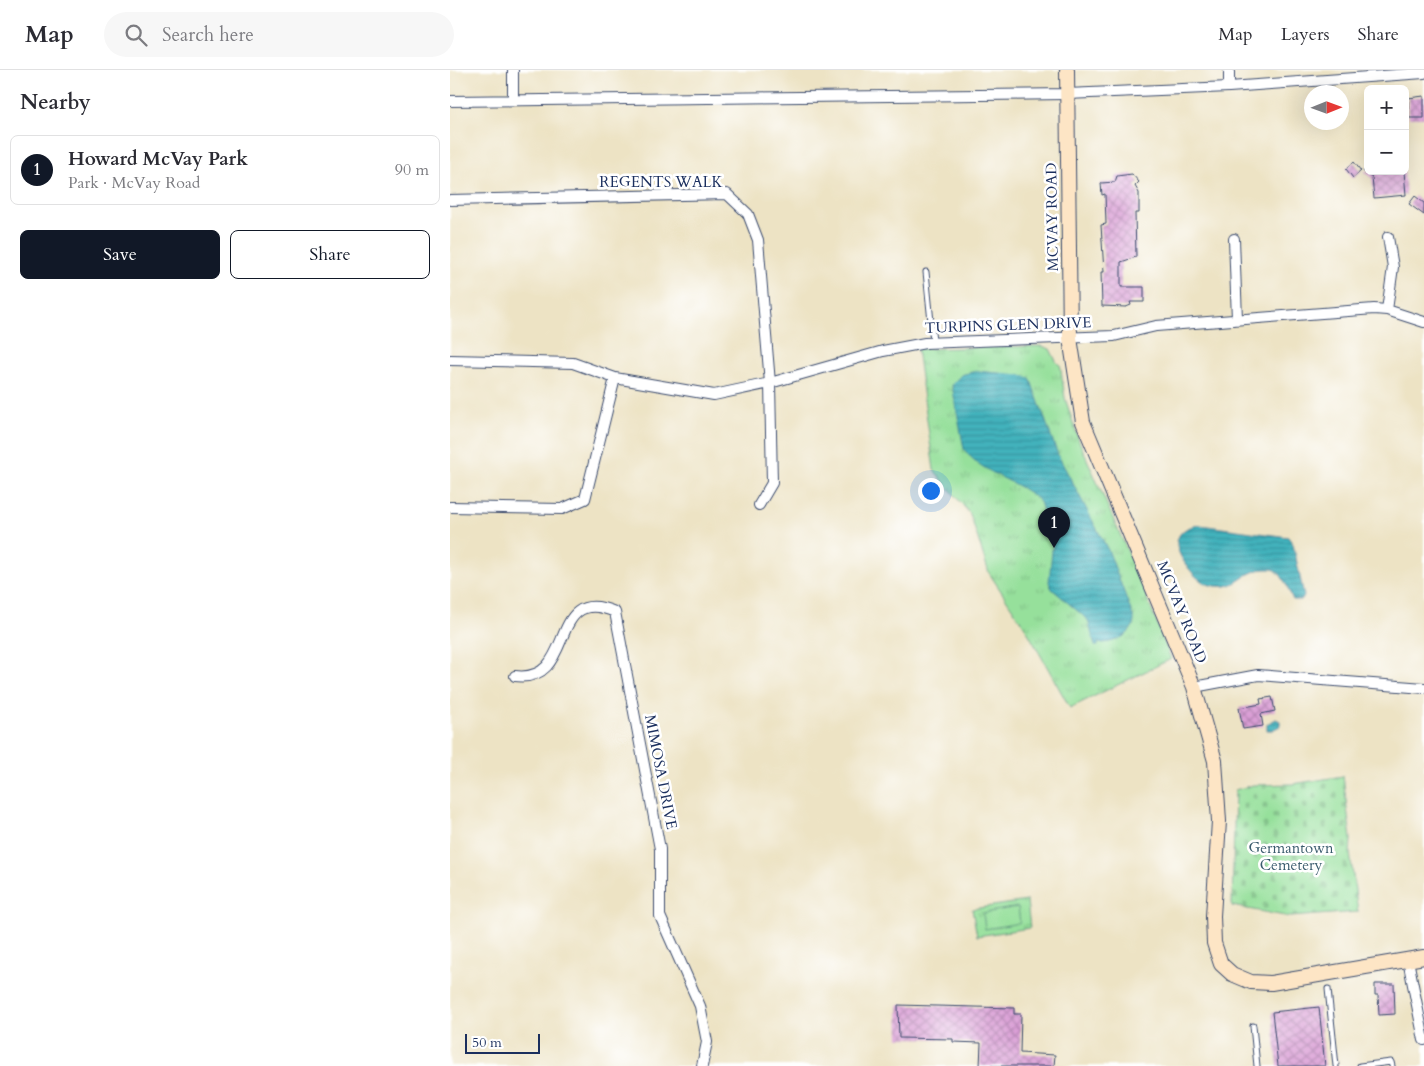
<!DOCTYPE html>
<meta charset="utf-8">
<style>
body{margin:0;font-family:Cardo,serif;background:#f7f7f7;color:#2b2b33}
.controls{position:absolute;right:15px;top:15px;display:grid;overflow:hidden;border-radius:8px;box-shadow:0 5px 20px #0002}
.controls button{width:45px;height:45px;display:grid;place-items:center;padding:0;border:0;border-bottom:1px solid #e1e1e2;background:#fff;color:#2b2b33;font:25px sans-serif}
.compass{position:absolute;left:854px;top:15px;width:45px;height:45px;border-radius:50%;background:#fff;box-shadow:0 5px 20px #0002;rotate:89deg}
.scale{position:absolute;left:15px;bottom:12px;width:75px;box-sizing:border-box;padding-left:5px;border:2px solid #1b2f5e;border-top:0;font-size:14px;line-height:18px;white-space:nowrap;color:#1b2f5e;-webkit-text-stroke:4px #fff;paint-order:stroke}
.you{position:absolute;left:480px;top:420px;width:18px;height:18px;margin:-12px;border:4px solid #fff;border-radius:50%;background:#1a73e8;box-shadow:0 0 0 8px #1a73e833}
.badge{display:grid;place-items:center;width:32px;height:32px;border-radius:50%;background:#111827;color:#fff;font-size:16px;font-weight:700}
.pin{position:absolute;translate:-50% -41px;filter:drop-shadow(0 1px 2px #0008)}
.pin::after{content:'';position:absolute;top:26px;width:18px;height:15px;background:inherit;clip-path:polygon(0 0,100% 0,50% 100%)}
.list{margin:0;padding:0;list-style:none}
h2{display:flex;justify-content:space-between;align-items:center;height:65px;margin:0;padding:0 20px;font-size:21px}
h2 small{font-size:16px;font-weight:400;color:#7c7c81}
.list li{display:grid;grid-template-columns:32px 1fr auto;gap:15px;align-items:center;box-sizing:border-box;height:70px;margin:0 10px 10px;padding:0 10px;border:1px solid #e1e1e2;border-radius:8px}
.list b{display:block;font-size:19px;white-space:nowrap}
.list p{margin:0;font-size:16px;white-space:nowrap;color:#7c7c81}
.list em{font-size:16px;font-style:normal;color:#7c7c81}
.actions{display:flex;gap:10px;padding:15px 20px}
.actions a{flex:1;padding:11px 0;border:1px solid #111827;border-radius:8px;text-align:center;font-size:18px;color:#111827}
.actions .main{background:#111827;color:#fff}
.icon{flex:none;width:28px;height:28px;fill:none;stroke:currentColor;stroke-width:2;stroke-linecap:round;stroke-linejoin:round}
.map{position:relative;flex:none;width:974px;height:996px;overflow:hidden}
header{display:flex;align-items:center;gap:30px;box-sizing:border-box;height:70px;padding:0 25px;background:#fff;border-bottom:1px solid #e1e1e2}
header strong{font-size:24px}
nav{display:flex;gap:28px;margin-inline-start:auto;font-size:18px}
.search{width:350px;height:45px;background:#f7f7f7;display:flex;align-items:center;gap:12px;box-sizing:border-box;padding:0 18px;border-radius:28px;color:#7c7c81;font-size:19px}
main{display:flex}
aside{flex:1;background:#fff}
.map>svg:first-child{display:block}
.cemetery{fill:url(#cemetery-stones);stroke:#58887c}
.park{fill:url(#park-tufts);stroke:#58887c}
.pitch{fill:#96e09b;stroke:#58887c}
.water{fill:url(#water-rules);stroke:#2e708d}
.building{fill:url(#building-cross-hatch)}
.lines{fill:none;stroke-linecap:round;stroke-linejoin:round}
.lane-casing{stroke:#3a4a6d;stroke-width:7}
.street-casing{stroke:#3a4a6d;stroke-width:12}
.secondary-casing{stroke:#3a4a6d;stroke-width:16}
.lane{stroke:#fff;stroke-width:5}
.street{stroke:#fff;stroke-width:10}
.secondary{stroke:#fde5c5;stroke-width:14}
.labels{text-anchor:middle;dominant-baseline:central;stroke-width:5;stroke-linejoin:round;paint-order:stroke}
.street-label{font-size:15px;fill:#1b2f5e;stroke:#fff}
.park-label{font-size:15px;fill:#3a5b6d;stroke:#fff}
</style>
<header>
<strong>Map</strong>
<div class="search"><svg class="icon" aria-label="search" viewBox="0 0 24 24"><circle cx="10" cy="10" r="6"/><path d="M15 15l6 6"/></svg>Search here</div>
<nav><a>Map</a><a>Layers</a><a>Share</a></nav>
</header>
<main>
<aside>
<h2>Nearby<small></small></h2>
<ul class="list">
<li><span class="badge">1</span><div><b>Howard McVay Park</b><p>Park · McVay Road</p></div><em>90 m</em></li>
</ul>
<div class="actions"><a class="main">Save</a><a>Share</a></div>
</aside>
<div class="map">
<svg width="974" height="996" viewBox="0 0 974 996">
<defs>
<pattern id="cemetery-stones" width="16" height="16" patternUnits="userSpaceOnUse" patternTransform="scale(1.25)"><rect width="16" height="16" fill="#96e09b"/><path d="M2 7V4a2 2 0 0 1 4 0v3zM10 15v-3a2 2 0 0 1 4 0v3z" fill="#81c088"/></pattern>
<pattern id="park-tufts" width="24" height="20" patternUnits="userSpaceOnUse" patternTransform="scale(1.25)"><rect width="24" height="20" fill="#96e09b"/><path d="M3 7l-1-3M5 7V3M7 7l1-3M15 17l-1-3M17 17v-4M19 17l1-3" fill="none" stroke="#81c088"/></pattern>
<pattern id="water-rules" width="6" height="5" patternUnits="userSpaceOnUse" patternTransform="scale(1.25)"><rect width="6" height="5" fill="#42b2bc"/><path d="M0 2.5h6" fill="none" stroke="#36919c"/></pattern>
<pattern id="building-cross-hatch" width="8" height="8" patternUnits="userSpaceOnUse" patternTransform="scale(1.25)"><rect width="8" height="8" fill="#da9ed5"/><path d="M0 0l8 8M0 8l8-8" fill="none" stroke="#b081b0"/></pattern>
</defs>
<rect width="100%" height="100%" fill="#fff"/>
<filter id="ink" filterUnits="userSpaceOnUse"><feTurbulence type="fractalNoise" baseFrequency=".02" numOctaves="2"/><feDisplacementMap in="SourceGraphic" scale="10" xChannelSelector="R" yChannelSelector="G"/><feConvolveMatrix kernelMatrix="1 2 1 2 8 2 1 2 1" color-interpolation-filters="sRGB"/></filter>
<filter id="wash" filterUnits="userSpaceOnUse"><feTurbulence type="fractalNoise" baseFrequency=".0096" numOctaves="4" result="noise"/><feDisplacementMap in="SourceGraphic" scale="20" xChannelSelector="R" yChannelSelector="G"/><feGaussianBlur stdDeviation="1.12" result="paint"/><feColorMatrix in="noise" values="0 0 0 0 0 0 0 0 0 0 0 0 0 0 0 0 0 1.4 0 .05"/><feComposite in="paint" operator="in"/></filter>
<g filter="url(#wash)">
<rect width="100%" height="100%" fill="#ede3c4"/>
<path class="cemetery" d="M893,706l8,63 -1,14 8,59 -68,5 -58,-11 3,-116 18,-5 40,-1z"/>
<path class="park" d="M592,276l8,3 7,14 3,1 5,34 14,43 59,134 33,84 -101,49 -44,-79 -37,-56 -19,-59 -36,-44 -17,-121z
M577,831l3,27 -53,8 -5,-27z"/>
<path class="pitch" d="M568,837l2,16 -35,6 -2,-16z"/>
<path class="water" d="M526,301l45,4 9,3 28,77 51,97 25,67c1,16 -22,25 -36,24v3h-3l-7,-26 -36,-31 -3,-7 4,-41 -13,-39c-21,-22 -58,-27 -76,-53l-12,-64 9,-10z
M750,455l88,12 5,7 11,52 -3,4h-8c-4,-8 -11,-31 -22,-31 -5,0 -13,0 -18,3 -10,4 -16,12 -27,14 -7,1 -16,0 -23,-4 -10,-6 -31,-31 -25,-44 3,-9 13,-12 22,-13z
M826,649l4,2v5l-8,4h-5v-6z"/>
<g id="blocks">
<path class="building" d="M974,26v22h-15l-1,-20z
M904,92l7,9 -8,7 -7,-9z
M913,101h41l2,24 -32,3 -2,-20z
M682,104l7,8 -4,4 4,7v20h-4l1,44 -15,5v25h23v15h-14l1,3 -5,2 -24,-1 -1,-34h3l-3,-47 5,-1 -1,-30 -3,1 -1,-12 14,-1 2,-6z
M965,126l9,7v12l-15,-11z
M822,627l3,14 -14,3 2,12 -20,3 -4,-21 22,-4 -1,-5z
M925,914h19l1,30 -16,1 -1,-20h-3z
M448,935l116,3v6h7l-1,39 35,2 -1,11h-74l1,-23 -28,-1v-3l-54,-1z
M869,937l6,59h-47l-6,-54z"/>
</g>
</g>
<g filter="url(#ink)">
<use href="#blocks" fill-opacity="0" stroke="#3a4a6d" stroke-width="1"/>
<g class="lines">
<g class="lane-casing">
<path id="lane" d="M476,202l7,70
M878,919l8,77
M803,956l4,40
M910,996l31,-4 1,4"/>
</g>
<g class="street-casing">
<path id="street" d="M63,0v30
M779,0v17
M0,31l617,-7 162,-7 195,-14
M0,130l277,-6 21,20 10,26 12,143 2,100 -13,22
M784,169l3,80
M937,240l6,-43 -5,-30
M0,290l123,3 42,15 99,17 56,-12 113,-32 42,-8 189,-7 42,-10 218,-17 13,1 37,12
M0,437l112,2 23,-10 30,-121
M65,606c63,8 31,-93 100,-64l45,237v67l40,90 7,36 -5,24
M744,617l64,-12 166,13
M958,890l16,80"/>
</g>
<g class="secondary-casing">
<path id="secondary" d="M617,0l3,268 13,84 111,265 21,74 4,60 -6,95 1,27 7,21 11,10 19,8 20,1 153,-26"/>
</g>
<use href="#lane" class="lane"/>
<use href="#street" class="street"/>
<use href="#secondary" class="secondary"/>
</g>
</g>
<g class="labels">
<g class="street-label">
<text x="211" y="112">REGENTS WALK</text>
<text transform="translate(602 147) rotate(-91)">MCVAY ROAD</text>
<text transform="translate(558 255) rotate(-2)">TURPINS GLEN DRIVE</text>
<text transform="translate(732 542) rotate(68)">MCVAY ROAD</text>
<text transform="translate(211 702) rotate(79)">MIMOSA DRIVE</text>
</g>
<g class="park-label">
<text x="841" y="778">Germantown<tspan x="841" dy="17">Cemetery</tspan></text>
</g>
</g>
</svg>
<div class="controls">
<button>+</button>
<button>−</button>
</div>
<svg class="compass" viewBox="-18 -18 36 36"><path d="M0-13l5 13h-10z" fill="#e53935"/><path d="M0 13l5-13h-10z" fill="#7c7c81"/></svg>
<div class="scale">50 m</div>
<div class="you"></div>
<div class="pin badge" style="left:604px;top:478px">1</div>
</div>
</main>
